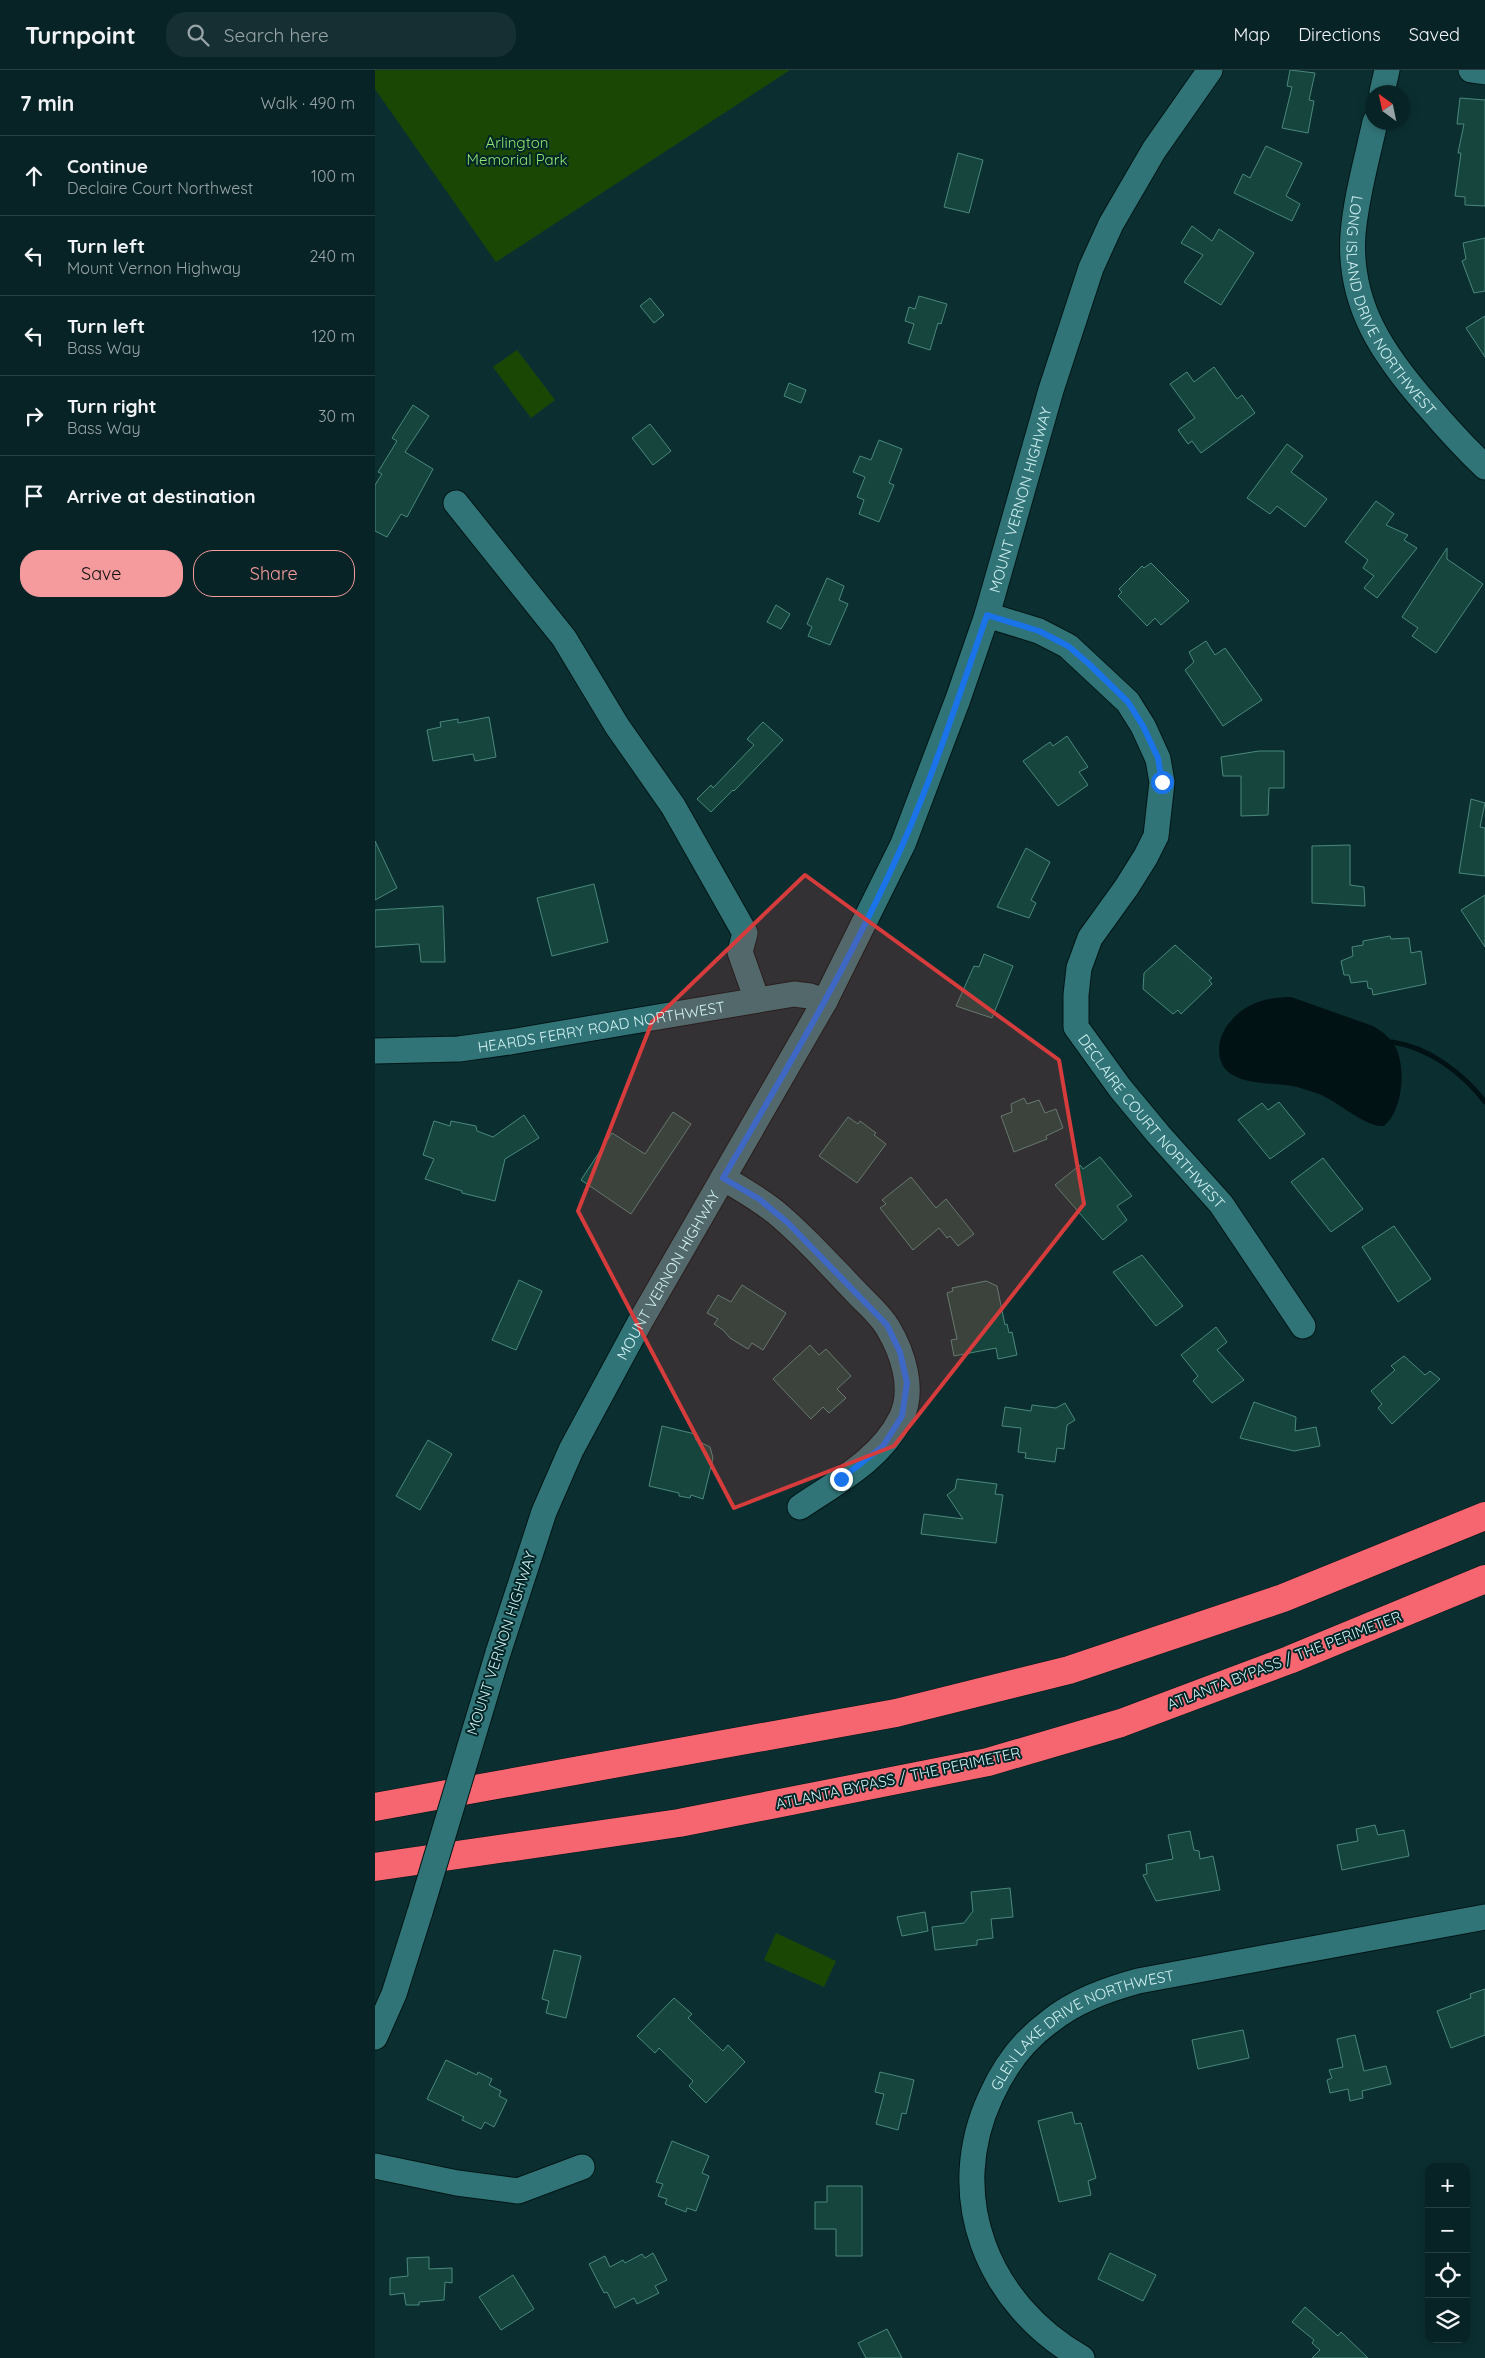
<!DOCTYPE html>
<meta charset="utf-8">
<style>
body{margin:0;font-family:Quicksand,sans-serif;background:#162f32;color:#f1f3f6}
.controls{position:absolute;right:15px;bottom:15px;display:grid;overflow:hidden;border-radius:10px;box-shadow:0 2px 8px #0003}
.controls button{width:45px;height:45px;display:grid;place-items:center;padding:0;border:0;border-bottom:1px solid #294042;background:#082325;color:#f1f3f6;font:25px sans-serif}
.compass{position:absolute;left:990px;top:15px;width:45px;height:45px;border-radius:50%;background:#082325;box-shadow:0 2px 8px #0003;rotate:327deg}
.stop{position:absolute;width:15px;height:15px;margin:-11px;border:4px solid #1a73e8;border-radius:50%;background:#fff}
.stop.end{background:#1a73e8;border-color:#fff;box-shadow:0 1px 5px #0008}
.list{margin:0;padding:0;list-style:none}
h2{display:flex;justify-content:space-between;align-items:center;height:65px;margin:0;padding:0 20px;font-size:21px}
h2 small{font-size:16px;font-weight:400;color:#98a4a7}
.list li{display:grid;grid-template-columns:32px 1fr auto;gap:15px;align-items:center;box-sizing:border-box;height:80px;padding:0 20px;border-top:1px solid #294042}
.list b{display:block;font-size:19px;white-space:nowrap}
.list p{margin:0;font-size:16px;white-space:nowrap;color:#98a4a7}
.list em{font-size:16px;font-style:normal;color:#98a4a7}
.actions{display:flex;gap:10px;padding:15px 20px}
.actions a{flex:1;padding:11px 0;border:1px solid #f59b9d;border-radius:20px;text-align:center;font-size:18px;color:#f59b9d}
.actions .main{background:#f59b9d;color:#111}
.icon{flex:none;width:28px;height:28px;fill:none;stroke:currentColor;stroke-width:2;stroke-linecap:round;stroke-linejoin:round}
.map{position:relative;flex:none;width:1110px;height:2288px;overflow:hidden}
header{display:flex;align-items:center;gap:30px;box-sizing:border-box;height:70px;padding:0 25px;background:#082325;border-bottom:1px solid #294042}
header strong{font-size:24px}
nav{display:flex;gap:28px;margin-inline-start:auto;font-size:18px}
.search{width:350px;height:45px;background:#162f32;display:flex;align-items:center;gap:12px;box-sizing:border-box;padding:0 18px;border-radius:20px;color:#98a4a7;font-size:19px}
main{display:flex}
aside{flex:1;background:#082325}
.map>svg:first-child{display:block}
.green{fill:#1a4804}
.water{fill:#001213}
.lines{fill:none;stroke-linecap:round;stroke-linejoin:round}
.stream{stroke:#001213;stroke-width:5}
.building{fill:#15453c;stroke:#4b887b}
.minor-casing{stroke:#021616;stroke-width:27}
.highway-casing{stroke:#021616;stroke-width:29}
.minor{stroke:#317477;stroke-width:25}
.highway{stroke:#f56671;stroke-width:28}
.minor-bridge-casing{stroke:#021616;stroke-width:27;stroke-linecap:butt}
.minor-bridge{stroke:#317477;stroke-width:25}
.route{stroke:#1a73e8;stroke-width:6}
.marked{fill:#d63c3c;fill-opacity:0.2;stroke:#d63c3c;stroke-width:4;stroke-linejoin:round}
.labels{text-anchor:middle;dominant-baseline:central;stroke-width:4;stroke-linejoin:round;paint-order:stroke}
.park-label{font-size:15px;fill:#8ee770;stroke:#012527}
.street-label{font-size:15px;fill:#d1f1f2;stroke:#012527}
</style>
<header>
<strong>Turnpoint</strong>
<div class="search"><svg class="icon" aria-label="search" viewBox="0 0 24 24"><circle cx="10" cy="10" r="6"/><path d="M15 15l6 6"/></svg>Search here</div>
<nav><a>Map</a><a>Directions</a><a>Saved</a></nav>
</header>
<main>
<aside>
<h2>7 min<small>Walk · 490 m</small></h2>
<ul class="list">
<li><svg class="icon" aria-label="ahead" viewBox="0 0 24 24"><path d="M12 20V5M6 11l6-6 6 6"/></svg><div><b>Continue</b><p>Declaire Court Northwest</p></div><em>100 m</em></li>
<li><svg class="icon" aria-label="left" viewBox="0 0 24 24"><path d="M17 20v-9H6M10 6l-5 5 5 5"/></svg><div><b>Turn left</b><p>Mount Vernon Highway</p></div><em>240 m</em></li>
<li><svg class="icon" aria-label="left" viewBox="0 0 24 24"><path d="M17 20v-9H6M10 6l-5 5 5 5"/></svg><div><b>Turn left</b><p>Bass Way</p></div><em>120 m</em></li>
<li><svg class="icon" aria-label="right" viewBox="0 0 24 24"><path d="M7 20v-9h11M14 6l5 5-5 5"/></svg><div><b>Turn right</b><p>Bass Way</p></div><em>30 m</em></li>
<li><svg class="icon" aria-label="arrive" viewBox="0 0 24 24"><path d="M6 21V4h12l-3 4 3 4H6"/></svg><div><b>Arrive at destination</b></div></li>
</ul>
<div class="actions"><a class="main">Save</a><a>Share</a></div>
</aside>
<div class="map">
<svg width="1110" height="2288" viewBox="0 0 1110 2288">
<rect width="100%" height="100%" fill="#0b2f31"/>
<path class="green" d="M0,0h415l-294,192 -121,-173z
M142,280l38,50 -24,18 -38,-51z
M401,1863l60,28 -12,26 -60,-27z"/>
<path class="water" d="M916,927l82,29c9,5 18,12 23,22 10,21 7,62 -12,78 -18,2 -47,-25 -65,-32 -7,-2 -14,-5 -22,-7 -25,-6 -78,2 -78,-37 0,-10 4,-20 11,-28 15,-19 37,-25 61,-25z"/>
<g class="lines">
<path class="stream" d="M1017,972c36,5 71,31 93,60"/>
</g>
<path class="building" d="M915,0l25,3 -6,27 5,1 -6,32 -26,-5 10,-41 -5,-1z
M1085,28l25,2v106l-20,-1v-8l-10,-1 6,-43h-3l6,-29h-7z
M891,76l36,17 -16,33 14,8 -8,17 -58,-28 9,-19 7,4z
M583,83l25,7 -14,53 -25,-6z
M817,156l20,15 7,-12 35,24 -33,52 -37,-23 19,-27 -22,-12z
M1110,168v53l-11,2 -12,-32 4,-2 -3,-16z
M544,226l28,8 -6,20 -3,-1 -8,27 -22,-7 6,-19 -9,-3 4,-14 6,2z
M275,228l14,17 -10,8 -14,-17z
M1110,246v41l-19,-29z
M839,297l23,32 5,-4 13,18 -54,40 -9,-12 -4,3 -10,-14 17,-12 -25,-34 17,-12 7,10z
M414,313l17,7 -5,13 -17,-7z
M38,335l16,11 -24,36 28,17 -26,48 -6,-3 -14,23 -12,-6v-46l7,-11 -4,-2 19,-31 -5,-3z
M275,354l21,27 -18,14 -21,-27z
M504,370l23,9 -13,34 5,2 -15,37 -20,-8 5,-14 -7,-3 8,-20 -12,-5 7,-16 11,4z
M912,374l16,12 -12,16 36,27 -22,28 -28,-21 -7,8 -23,-16z
M1001,431l18,13 -8,11 22,10 -4,5 13,8 -40,50 -13,-10 10,-12 -11,-8 5,-8 -23,-18z
M1072,478v11l36,25 -47,69 -24,-17 6,-8 -16,-11z
M776,493l38,38 -28,24 -6,-7 -8,8 -29,-30 4,-4 -3,-3 23,-23 2,2z
M452,508l17,8 -5,14 9,4 -18,41 -22,-9 4,-9 -5,-3z
M401,535l14,9 -9,15 -14,-7z
M831,571l9,14 10,-7 37,52 -39,26 -38,-56 9,-8 -5,-10z
M114,647l7,40 -21,4 -2,-7 -40,7 -6,-31 14,-3 -1,-5 18,-3v4z
M388,652l20,18 -49,51 -1,-1 -22,22 -14,-13 14,-14 2,3 41,-43 -7,-6z
M692,666l21,31 -9,5 9,13 -30,21 -35,-45 27,-19 3,4z
M884,681h25v37h-15l-1,27 -27,1v-40h-18l-2,-19z
M1096,729l14,4 -5,24 5,1v48l-26,-3z
M0,771l22,47 -22,12z
M975,775v40l14,2 1,19 -53,-3v-57z
M651,778l24,14 -19,38 5,3 -7,15 -32,-11z
M219,814l14,58 -56,14 -15,-58z
M1110,825v52l-24,-37z
M68,836l2,56h-24l-2,-18 -44,3v-37z
M1015,866l1,3 18,-1 2,15 10,-2 5,33 -53,11 -1,-6 -4,-1 -1,-7 -16,2 -2,-8h-5l-3,-14 12,-5 -1,-9 11,-2v-4z
M800,875l37,33 -3,2 3,4 -31,30 -3,-4 -5,4 -30,-25 1,-16z
M609,884l29,12 -21,52 -36,-12 18,-40 5,1z
M649,1028l3,6 12,-4 6,13 11,-4 7,19 -17,8 1,3 -33,13 -13,-36 11,-4 -1,-8z
M904,1032l26,32 -35,25 -32,-39 24,-17 6,7z
M298,1042l18,12 -60,90 -50,-34 31,-47 33,21z
M149,1045l15,23 -34,21 -10,42 -33,-8v-2l-37,-12 9,-20 -11,-4 11,-34 16,5 1,-5 25,5 1,5 16,6z
M473,1047l10,7 2,-3 16,12 -2,2 12,9 -29,39 -38,-27z
M725,1087l32,39 -15,10 10,14 -24,20 -48,-55 25,-20 3,4z
M948,1088l40,51 -32,23 -40,-50z
M536,1107l25,31 10,-9 28,35 -16,12 -8,-10 -3,2 -8,-10 -26,22 -33,-42 6,-4 -4,-4z
M1019,1156l37,53 -33,23 -36,-55z
M767,1185l41,51 -27,20 -43,-54z
M144,1210l23,11 -26,59 -24,-10z
M611,1211l11,5 8,39 2,-1 2,9 3,-1 5,23 -19,4 -2,-11 -42,8 -3,-16 6,-1 -10,-46 6,-2 -1,-3z
M367,1215l44,28 -23,37 -11,-7 -4,6 -18,-11 -7,-8 -9,-6 4,-5 -11,-6 11,-18 13,7z
M841,1257l11,15 -10,8 27,30 -32,23 -19,-22 5,-5 -17,-21z
M435,1275l9,10 7,-6 25,27 -14,13 9,9 -17,15 -6,-6 -12,12 -38,-40z
M1029,1286l21,19 5,-4 10,8 -48,45 -14,-16 4,-4 -11,-13 24,-21 -4,-4z
M879,1332l42,15 -1,14 21,-4 4,19 -26,5 -54,-13z
M690,1333l10,17 -8,5 -3,24 -7,-1 -2,14 -30,-4 1,-5 -8,-1 3,-24 -19,-2 3,-19 26,4 1,-6 24,3z
M287,1356l33,8 1,6 14,7 3,11 -10,41 -12,-4 -1,3 -11,-2v-3l-30,-7z
M53,1370l24,14 -32,56 -24,-14z
M582,1409l40,5 -2,10 8,1 -7,48 -75,-9 3,-20 39,5 -16,-24 8,-6z
M1000,1755l3,10 26,-5 5,26 -67,14 -5,-25 21,-4 -2,-12z
M815,1761l4,19 5,1 1,8 13,-3 7,34 -64,11 -13,-26 4,-1 -1,-10 27,-5 -5,-24z
M635,1818l3,29 -22,2 2,19 -16,2v5l-42,5 -3,-23 32,-4 9,-12 -2,-19z
M550,1842l3,19 -26,5 -5,-19z
M179,1880l27,6 -15,62 -20,-5 3,-12 -7,-2z
M1110,1919v46l-34,13 -14,-37 34,-13 -1,-4z
M299,1928l18,16 -4,4 35,33 5,-6 17,17 -39,41 -17,-17 4,-5 -34,-33 -4,5 -18,-17z
M868,1960l6,28 -51,11 -6,-29z
M980,1965l9,36 22,-5 5,18 -29,7 1,7 -13,3 -2,-12 -18,4 -3,-13 5,-2 -3,-8 14,-3 -6,-28z
M71,1990l31,15 1,-3 14,7 -3,6 12,6 -2,5 8,4 -13,27 -9,-5 -4,7 -19,-9 2,-3 -37,-18z
M505,2002l34,8 -8,34 -4,-1 -4,17 -22,-6 8,-30 -9,-2z
M697,2042l3,12 6,-1 15,55 -8,3 3,14 -32,7 -21,-81z
M297,2071l37,15 -7,17 7,3 -13,35 -9,-3 -1,4 -21,-8 2,-5 -9,-3 5,-12 -7,-2z
M452,2116h35v70h-26v-27h-21v-27h12z
M278,2183l14,27 -12,6 4,7 -22,11 -3,-6 -19,10 -8,-16 -3,1 -15,-29 16,-8 5,11 13,-7 2,3 17,-9 3,4z
M735,2183l46,22 -13,26 -45,-22z
M54,2187v12l23,-1v15l-7,-1 -1,18 -25,2v3h-13l-2,-12 -14,2v-17l18,-2 -1,-18z
M138,2205l21,34 -33,21 -22,-33z
M930,2237l33,29 3,-4 27,26h-56l8,-8 -8,-7 2,-3 -22,-18z
M512,2259l15,29h-36l-8,-15z"/>
<g class="lines">
<g class="minor-casing">
<g id="minor">
<path d="M1096,0l14,2"/>
<path d="M1007,22l5,-22"/>
<path id="s1" d="M1000,52c-8,37 -19,75 -22,112 -5,71 31,122 75,172 18,21 37,42 57,61"/>
<path d="M81,433l108,135 53,88 56,80 72,127 -5,19 17,48"/>
<path id="s2" d="M612,545l52,16 29,15 60,56 15,24 15,33 4,23 -6,54 -10,20 -20,32 -36,50 -11,30 -3,27v32l44,61 39,47 62,69 82,122"/>
<path id="s3" d="M0,981l84,-2 51,-7 284,-48 16,2 15,5"/>
<path d="M348,1108c20,12 40,23 57,38 27,23 51,50 75,75 11,12 25,23 33,37 15,25 27,62 13,90 -20,41 -64,64 -101,89"/>
<path id="s4" d="M123,1583l46,-141 27,-62 69,-128 185,-321 78,-157 55,-145 29,-84 64,-225 40,-122 20,-44 43,-74 56,-80"/>
<path d="M0,1967l19,-43 26,-82"/>
<path d="M0,2096l82,17 61,8 64,-24"/>
<path id="s5" d="M707,2288c-95,-54 -138,-162 -91,-262 13,-29 32,-55 58,-74 26,-21 57,-32 89,-41l347,-64"/>
</g>
</g>
<g class="highway-casing">
<path id="highway" d="M0,1737l521,-94 173,-43 214,-72 202,-82
M0,1797l304,-44 309,-61 133,-39 168,-63 196,-81"/>
</g>
<use href="#minor" class="minor"/>
<use href="#highway" class="highway"/>
<g class="minor-bridge-casing">
<path id="minor-bridge" d="M45,1842l78,-259"/>
</g>
<use href="#minor-bridge" class="minor-bridge"/>
</g>
<g class="lines">
<path class="route" d="M466,1409l42,-33 19,-30 5,-33 -7,-31 -13,-27 -99,-102 -29,-24 -36,-21c64,-109 128,-217 179,-332 33,-75 58,-154 85,-231l52,16 29,15 20,17 40,39 15,24 15,32 4,24"/>
</g>
<path class="marked" d="M430,805l254,185 25,144 -190,242 -160,62 -156,-297 74,-189z"/>
<g class="labels">
<g class="park-label">
<text x="142" y="72">Arlington<tspan x="142" dy="17">Memorial Park</tspan></text>
</g>
<g class="street-label">
<text stroke="none"><textPath href="#s1" startOffset="196">LONG ISLAND DRIVE NORTHWEST</textPath></text>
<text stroke="none"><textPath href="#s4" startOffset="1271">MOUNT VERNON HIGHWAY</textPath></text>
<text stroke="none"><textPath href="#s3" startOffset="228">HEARDS FERRY ROAD NORTHWEST</textPath></text>
<text stroke="none"><textPath href="#s2" startOffset="645">DECLAIRE COURT NORTHWEST</textPath></text>
<text stroke="none"><textPath href="#s4" startOffset="416">MOUNT VERNON HIGHWAY</textPath></text>
<text transform="translate(126 1573) rotate(-72)">MOUNT VERNON HIGHWAY</text>
<text transform="translate(909 1590) rotate(-21)">ATLANTA BYPASS / THE PERIMETER</text>
<text transform="translate(523 1708) rotate(-12)">ATLANTA BYPASS / THE PERIMETER</text>
<text stroke="none"><textPath href="#s5" startOffset="425">GLEN LAKE DRIVE NORTHWEST</textPath></text>
</g>
</g>
</svg>
<div class="controls">
<button>+</button>
<button>−</button>
<button><svg class="icon" aria-label="locate" viewBox="0 0 24 24"><circle cx="12" cy="12" r="6"/><path d="M12 2v4M12 18v4M2 12h4M18 12h4"/></svg></button>
<button><svg class="icon" aria-label="layers" viewBox="0 0 24 24"><path d="M12 4l9 5-9 5-9-5zM3 14l9 5 9-5"/></svg></button>
</div>
<svg class="compass" viewBox="-18 -18 36 36"><path d="M0-13l5 13h-10z" fill="#e53935"/><path d="M0 13l5-13h-10z" fill="#98a4a7"/></svg>
<div class="stop" style="left:787px;top:712px"></div>
<div class="stop end" style="left:466px;top:1409px"></div>
</div>
</main>
